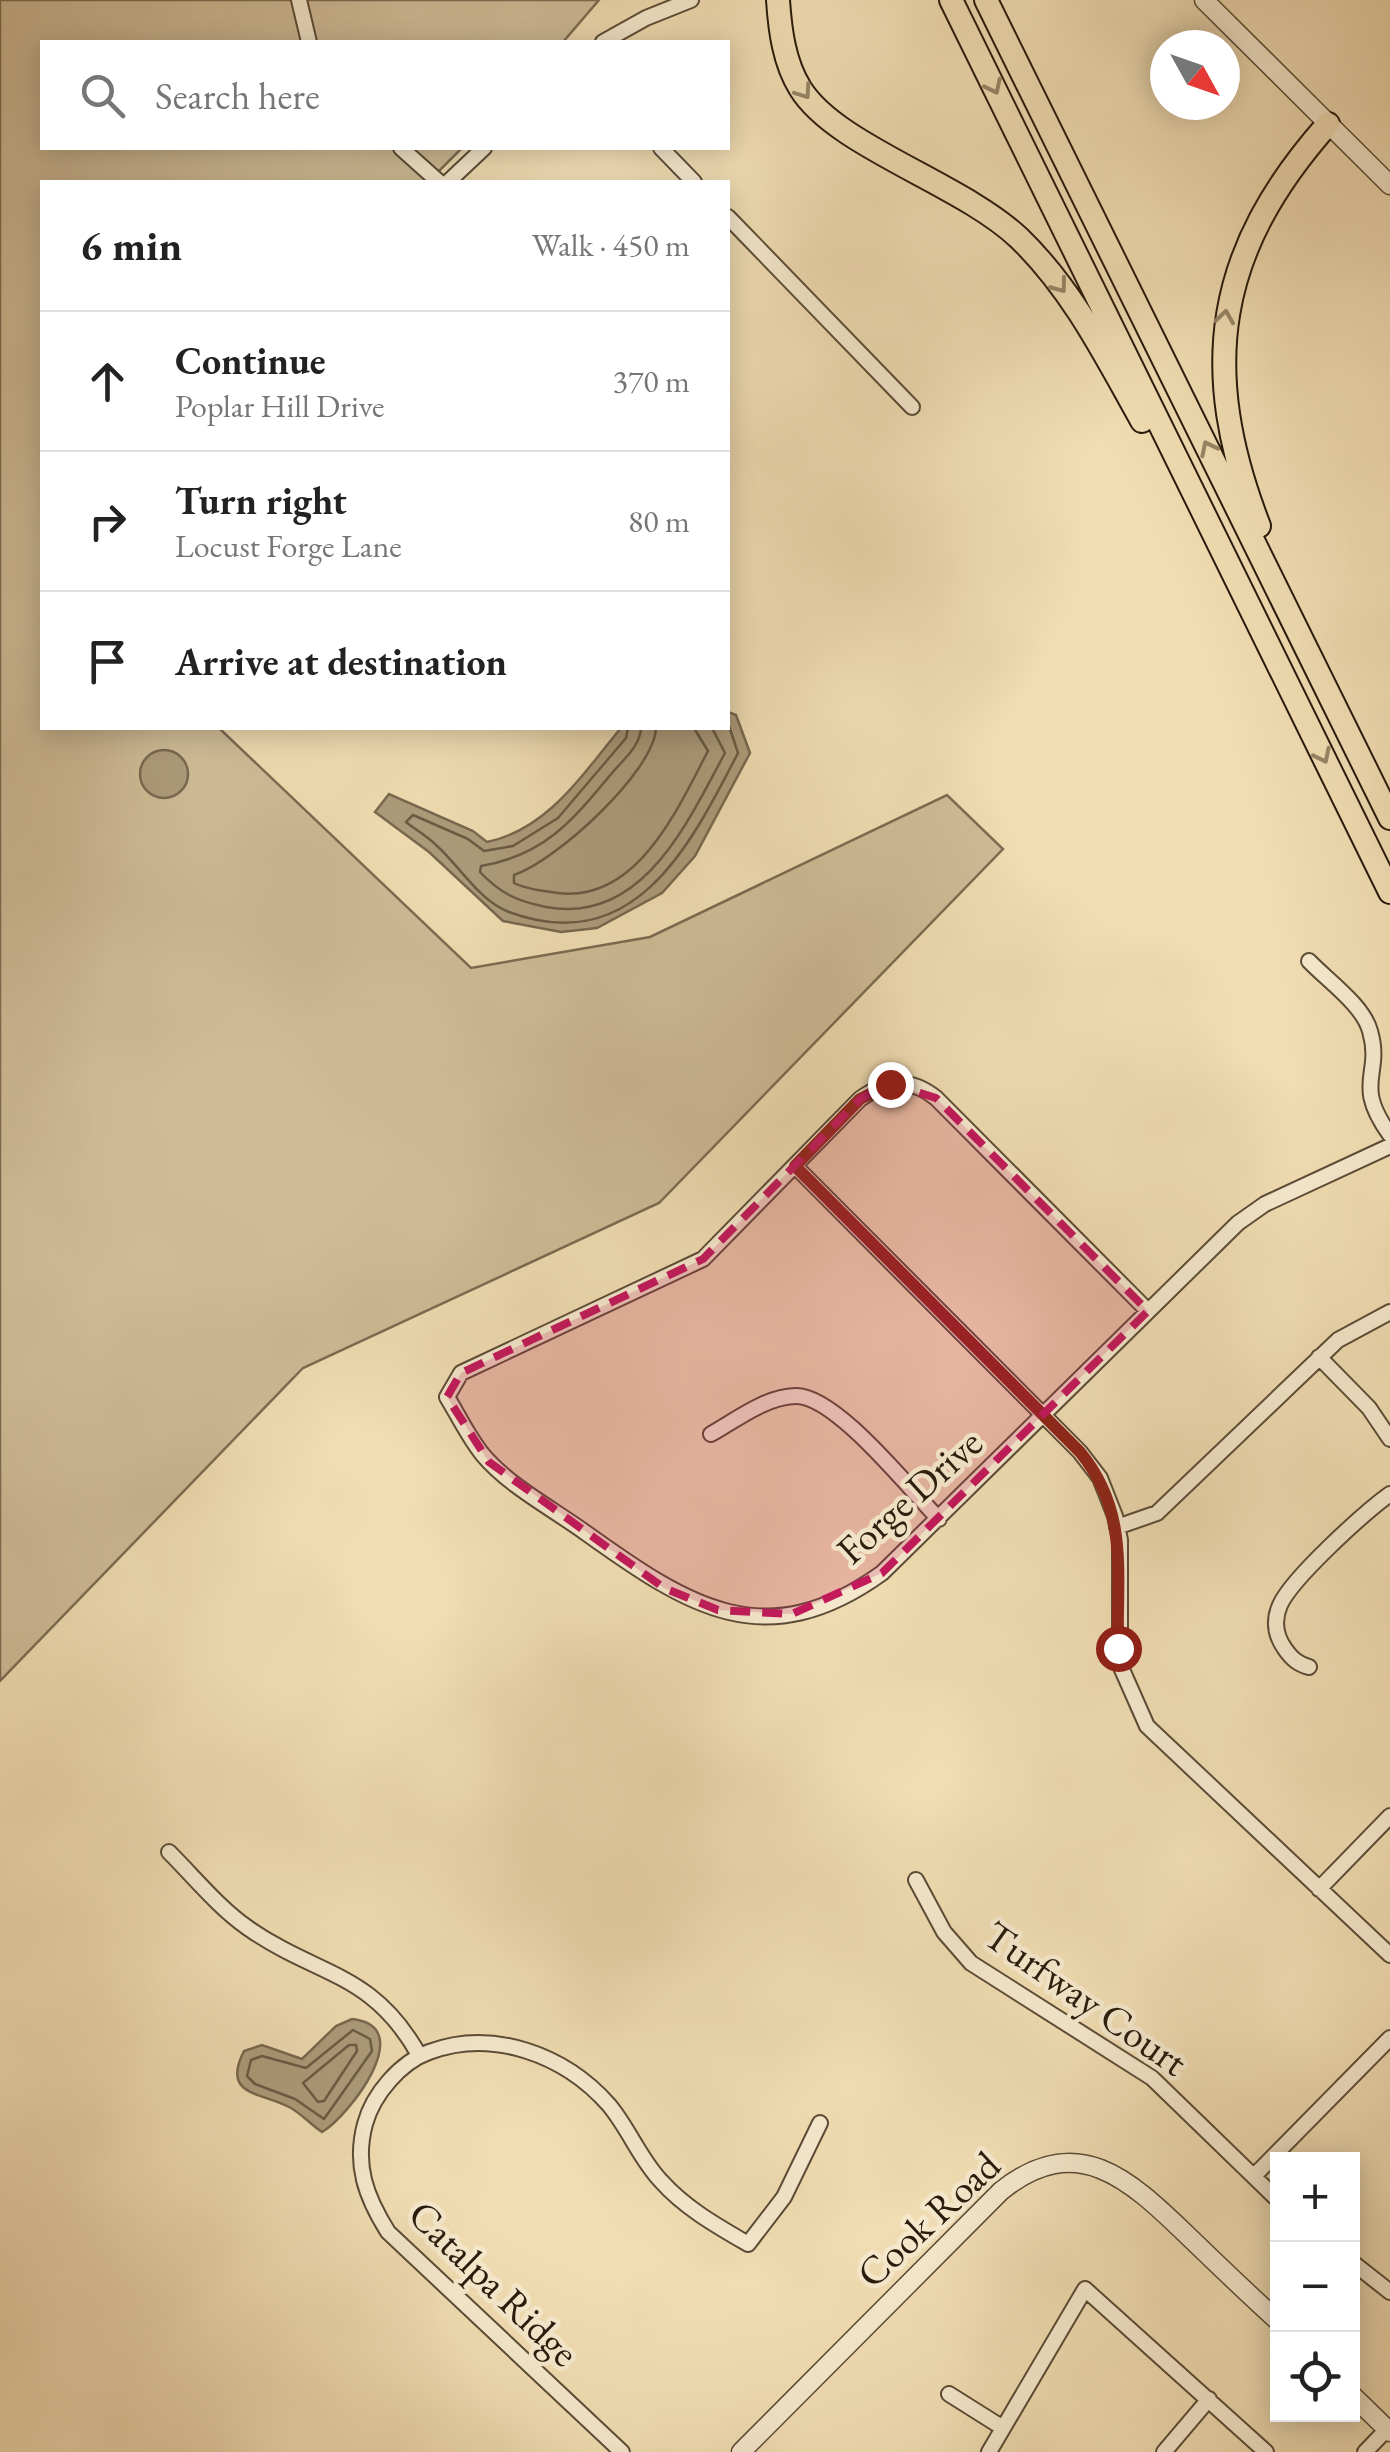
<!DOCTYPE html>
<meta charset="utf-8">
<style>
body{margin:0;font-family:"EB Garamond",serif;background:#f2f2f2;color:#222}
.controls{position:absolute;right:30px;bottom:30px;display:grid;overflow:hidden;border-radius:0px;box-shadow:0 5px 25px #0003}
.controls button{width:90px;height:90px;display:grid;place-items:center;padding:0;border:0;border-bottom:2px solid #e0e0e0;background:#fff;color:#222;font:50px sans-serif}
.compass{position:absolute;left:1150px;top:30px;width:90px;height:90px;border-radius:50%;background:#fff;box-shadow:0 5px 25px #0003;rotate:130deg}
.stop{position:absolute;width:30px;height:30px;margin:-22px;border:8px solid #8f2418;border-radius:50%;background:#fff}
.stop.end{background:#8f2418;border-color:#fff;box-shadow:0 2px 10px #0008}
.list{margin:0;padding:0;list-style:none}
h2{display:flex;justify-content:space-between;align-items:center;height:130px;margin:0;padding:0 40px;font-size:42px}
h2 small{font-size:32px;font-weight:400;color:#767676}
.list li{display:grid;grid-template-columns:65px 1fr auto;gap:30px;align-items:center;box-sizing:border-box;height:140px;padding:0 40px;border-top:2px solid #e0e0e0}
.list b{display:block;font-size:38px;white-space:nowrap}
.list p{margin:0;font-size:32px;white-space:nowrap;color:#767676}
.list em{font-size:32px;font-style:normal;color:#767676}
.icon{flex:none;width:55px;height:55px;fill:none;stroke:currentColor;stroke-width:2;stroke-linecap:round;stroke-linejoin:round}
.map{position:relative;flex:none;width:1390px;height:2452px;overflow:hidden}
.search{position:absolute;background:#fff;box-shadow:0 5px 25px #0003;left:40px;top:40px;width:690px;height:110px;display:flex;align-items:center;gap:25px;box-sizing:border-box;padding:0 35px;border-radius:0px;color:#767676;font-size:38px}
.panel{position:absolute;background:#fff;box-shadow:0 5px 25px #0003;left:40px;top:180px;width:690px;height:550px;border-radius:0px}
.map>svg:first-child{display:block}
.green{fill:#cfbc97;stroke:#7c6c52;stroke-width:2.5}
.water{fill:#ad9b7b;stroke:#78684f;stroke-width:2.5}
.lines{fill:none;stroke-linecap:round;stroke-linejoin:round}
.shore{stroke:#6b5b44;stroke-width:2.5}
.minor-casing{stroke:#5b4c36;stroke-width:18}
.tertiary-casing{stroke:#5b4c36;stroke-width:21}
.trunk-casing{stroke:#291b0d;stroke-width:26}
.minor{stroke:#f6e9ce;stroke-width:14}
.tertiary{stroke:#f6e9ce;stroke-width:18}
.trunk{stroke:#f1ddb3;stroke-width:22}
.oneway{stroke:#978668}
.route{stroke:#8f2418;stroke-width:12}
.marked{fill:#c2185b;fill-opacity:0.2;stroke:#c2185b;stroke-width:8;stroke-dasharray:20 12;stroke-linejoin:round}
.labels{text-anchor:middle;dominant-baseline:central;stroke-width:9;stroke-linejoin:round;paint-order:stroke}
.street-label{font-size:40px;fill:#291b0d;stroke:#f6e9ce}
</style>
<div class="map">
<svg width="1390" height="2452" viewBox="0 0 1390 2452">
<rect width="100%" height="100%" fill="#f1ddb3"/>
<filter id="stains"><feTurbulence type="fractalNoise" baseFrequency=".002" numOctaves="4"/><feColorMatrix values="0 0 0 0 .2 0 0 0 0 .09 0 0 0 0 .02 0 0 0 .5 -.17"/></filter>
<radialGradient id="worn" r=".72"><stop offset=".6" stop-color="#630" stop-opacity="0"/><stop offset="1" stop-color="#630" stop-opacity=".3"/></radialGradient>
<path class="green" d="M0,0h599l-36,42h-521v106h420l-34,34h-386v546h177l252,240 179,-31 297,-142 56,54 -344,354 -356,165 -303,313z"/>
<path class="water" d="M728,712l8,3 14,38 -55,103 -33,37 -65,35 -36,4 -58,-11 -74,-69 -54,-40 14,-18 84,37 14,11c62,-13 96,-69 134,-114h107z
M140 774a24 24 0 1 1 48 0a24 24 0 1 1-48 0Z
M352,2019c67,7 -3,97 -30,113 -11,-7 -21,-19 -33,-25 -28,-15 -68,-11 -45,-56l18,-6 40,14 34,-33z"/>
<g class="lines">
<path class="shore" d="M628,728l-2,10 -68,80 -45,28 -29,5 -16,-12 -55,-24 -7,7c10,8 21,14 30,23 23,20 43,56 73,67 126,47 182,-68 229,-159l-10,-30
M641,728c-1,18 -17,31 -29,45 -40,48 -67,82 -131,93l-1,6c21,22 37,29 66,35 97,18 142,-86 179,-154l-13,-25
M656,728c-2,44 -100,133 -142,147v8c11,6 25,7 37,9 84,16 126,-82 157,-141l-14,-23
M353,2030l17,9 2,12 -48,68 -29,-20 -40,-15 -8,-8 4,-16 11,-4 44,12z
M349,2045h7l1,6 -33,50 -6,1 -15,-19z"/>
<g class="minor-casing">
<path id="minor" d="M299,0l10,42
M603,42l43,-24 45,-18
M401,148l38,34
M661,148l33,34
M448,182l36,-34
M728,217l184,190
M1309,961c18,19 54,44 61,70 13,45 -18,51 20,104
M795,1166l285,286 20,26 15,38 5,24v125l27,61 243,229
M1148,1311l-212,-213c-26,-21 -50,-18 -76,1l-157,160 -242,114 -14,24c11,18 22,41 36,58 26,31 70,54 103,78 102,73 179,124 296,40l356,-350 27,-19 125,-58
M1319,1357l50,51 21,31
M711,1434c25,-14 54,-37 84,-38 40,-2 115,94 144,123
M1117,1527l40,-14 181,-173 52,-28
M1309,1667c-11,-3 -17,-8 -24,-18 -10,-14 -12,-28 -5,-44 12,-27 85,-93 110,-111
M169,1852c25,25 50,56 79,76 70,49 124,43 171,127
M916,1880l28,52 27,31 181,115 126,122
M1319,1889l71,-73
M1254,2176l136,-138
M1352,2262l38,30
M949,2394l54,34
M622,2452l-234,-220c-22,-35 -34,-67 -23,-108 8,-30 36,-62 64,-72 64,-24 136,3 180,53 20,24 31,54 52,76 24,27 56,45 87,63l36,-47 36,-74
M989,2452l96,-163 181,163
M1164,2452l45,-53
M1365,2452l25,-26"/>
</g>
<g class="tertiary-casing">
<path id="tertiary" d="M1204,0l186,185
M1352,2395l38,37
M741,2452l260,-261c76,-61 128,-12 186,44 30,29 60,58 91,86"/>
</g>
<g class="trunk-casing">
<path id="trunk" d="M778,0c2,30 6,62 22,88 35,58 161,95 219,150 54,52 87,119 123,183
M951,0l439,892
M986,0l404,818
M1259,526c-61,-158 -44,-275 69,-402"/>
</g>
<use href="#minor" class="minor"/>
<use href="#tertiary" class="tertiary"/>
<use href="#trunk" class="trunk"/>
</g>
<defs><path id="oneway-chevron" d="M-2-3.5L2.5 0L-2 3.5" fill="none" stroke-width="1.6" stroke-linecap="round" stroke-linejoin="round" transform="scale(2.5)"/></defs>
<g class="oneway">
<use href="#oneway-chevron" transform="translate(994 87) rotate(64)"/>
<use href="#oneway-chevron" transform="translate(804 92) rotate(55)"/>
<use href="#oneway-chevron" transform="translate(1060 286) rotate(53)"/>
<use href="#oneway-chevron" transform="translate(1225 317) rotate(-82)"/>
<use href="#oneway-chevron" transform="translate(1208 448) rotate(-116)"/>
<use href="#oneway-chevron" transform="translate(1323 756) rotate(64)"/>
</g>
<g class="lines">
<path class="route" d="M890,1084l-30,15 -65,67 285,286c50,61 36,123 38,196"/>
</g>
<path class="marked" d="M889,1083l47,15 212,213 -266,262 -90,41 -74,-4 -54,-22 -175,-126 -42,-65 14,-24 242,-114 157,-160z"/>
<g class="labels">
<g class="street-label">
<text transform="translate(909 1496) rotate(-42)">Forge Drive</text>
<text transform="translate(1086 1998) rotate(35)">Turfway Court</text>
<text transform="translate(928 2219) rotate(-43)">Cook Road</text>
<text transform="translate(494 2283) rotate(44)">Catalpa Ridge</text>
</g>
</g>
<rect width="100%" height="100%" filter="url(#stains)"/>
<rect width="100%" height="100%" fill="url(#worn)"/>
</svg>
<div class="controls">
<button>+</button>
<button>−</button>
<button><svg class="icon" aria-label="locate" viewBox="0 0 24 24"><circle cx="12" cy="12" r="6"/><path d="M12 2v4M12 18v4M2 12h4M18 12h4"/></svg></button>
</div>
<svg class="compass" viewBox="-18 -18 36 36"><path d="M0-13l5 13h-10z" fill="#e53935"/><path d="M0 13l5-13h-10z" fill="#767676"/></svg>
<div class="stop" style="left:1118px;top:1648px"></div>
<div class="stop end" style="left:890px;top:1084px"></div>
<div class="search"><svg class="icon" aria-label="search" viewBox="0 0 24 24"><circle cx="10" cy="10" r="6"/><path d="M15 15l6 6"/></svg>Search here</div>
<section class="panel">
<h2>6 min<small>Walk · 450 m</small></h2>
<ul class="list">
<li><svg class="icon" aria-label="ahead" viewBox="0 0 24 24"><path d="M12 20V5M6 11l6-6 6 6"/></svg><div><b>Continue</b><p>Poplar Hill Drive</p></div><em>370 m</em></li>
<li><svg class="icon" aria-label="right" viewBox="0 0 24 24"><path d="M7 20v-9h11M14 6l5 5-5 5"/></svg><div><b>Turn right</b><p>Locust Forge Lane</p></div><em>80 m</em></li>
<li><svg class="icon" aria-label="arrive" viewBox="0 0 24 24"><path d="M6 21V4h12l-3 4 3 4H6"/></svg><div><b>Arrive at destination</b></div></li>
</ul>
</section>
</div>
